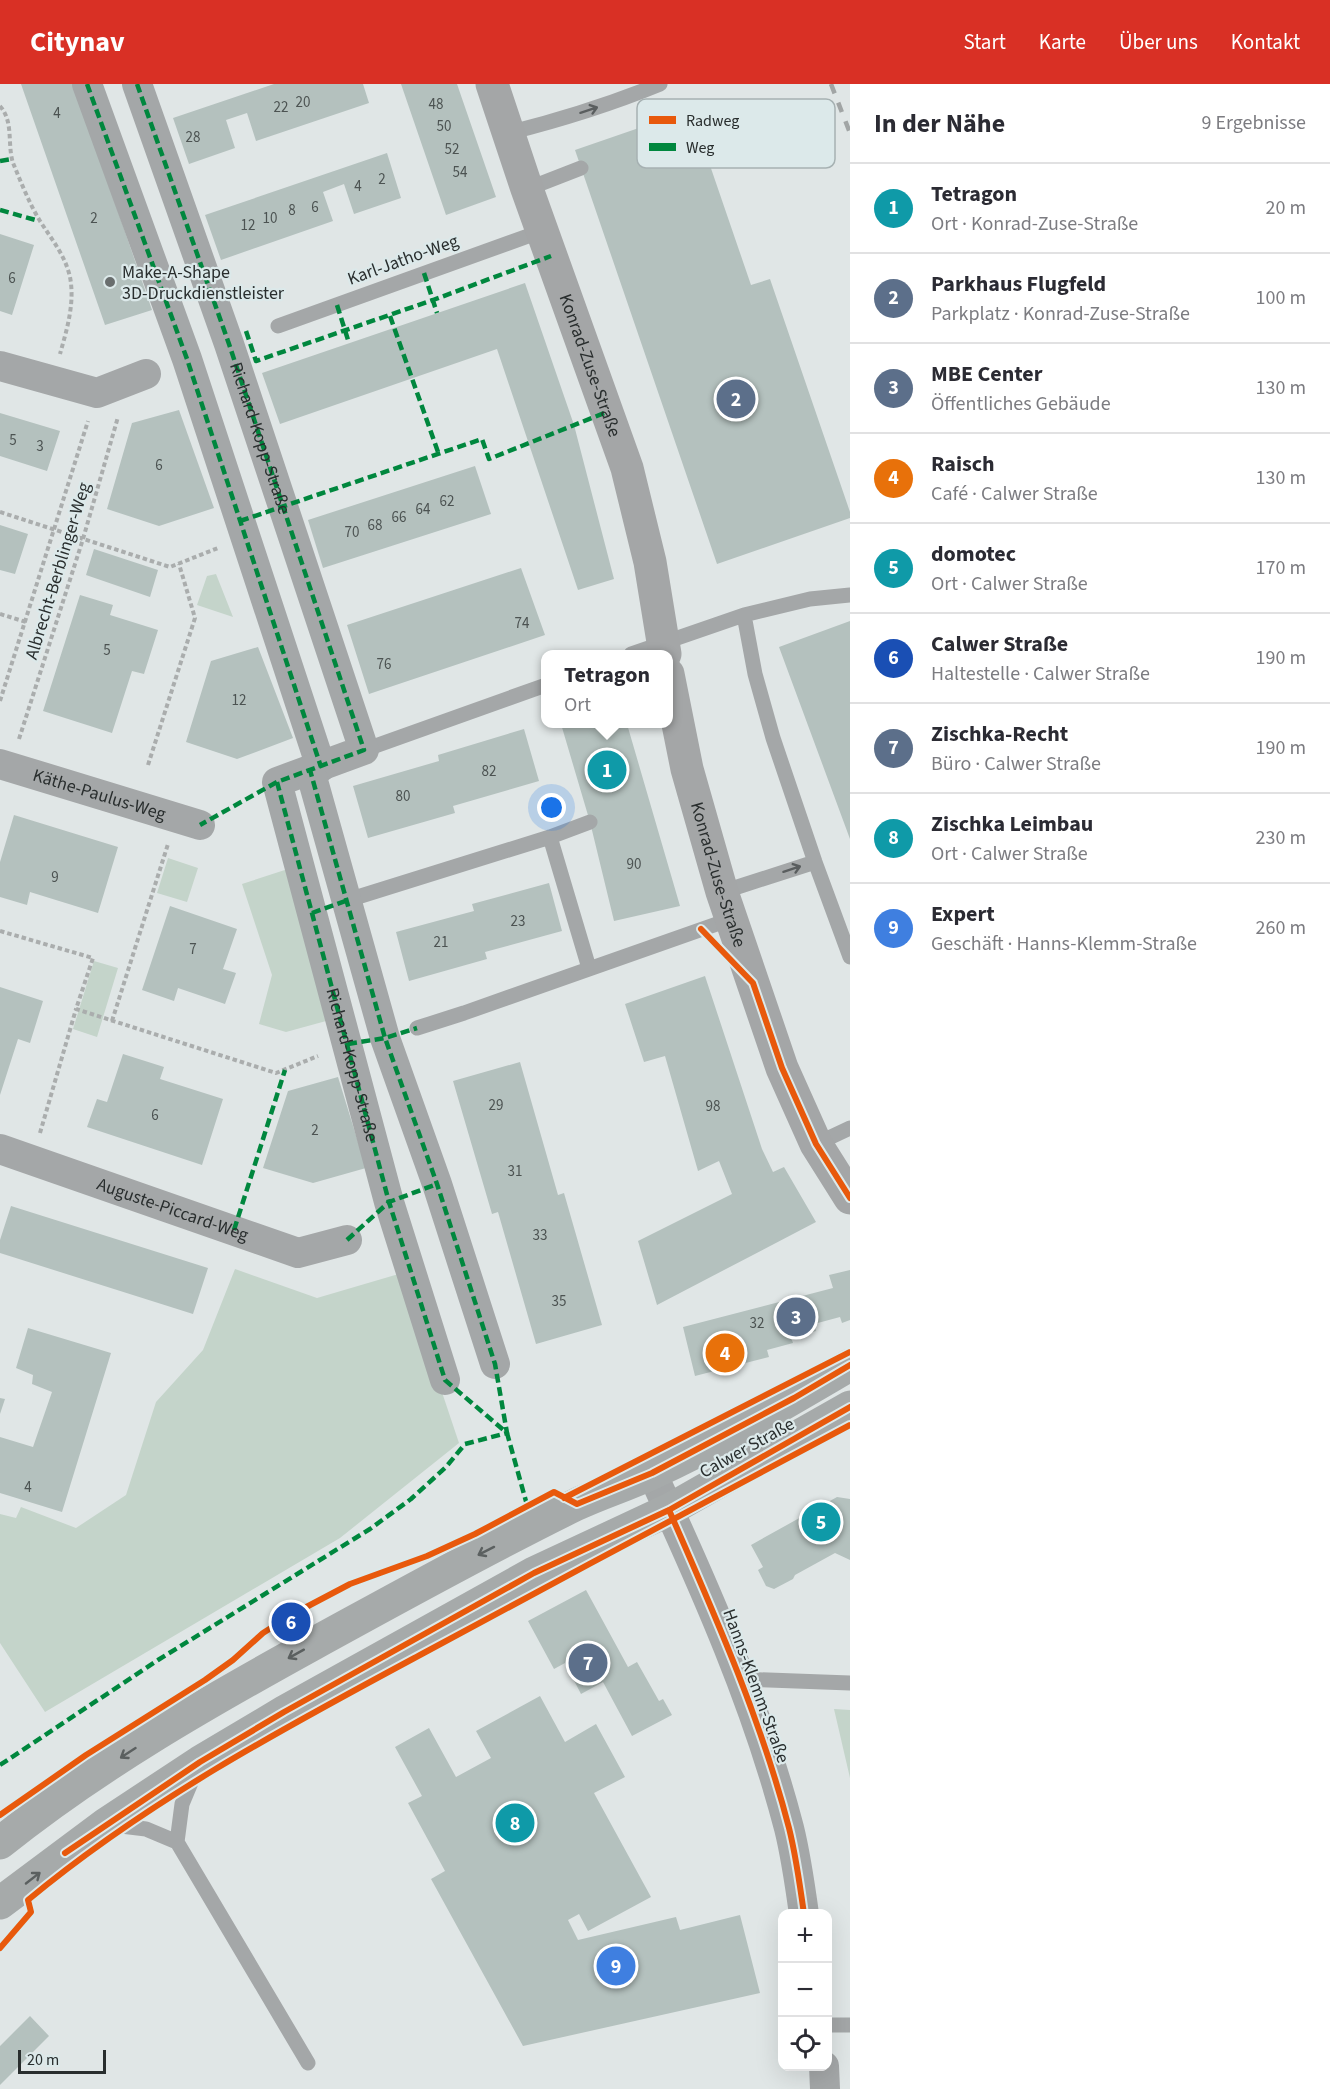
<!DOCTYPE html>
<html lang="de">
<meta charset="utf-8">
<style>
body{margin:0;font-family:"Source Sans 3",sans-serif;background:#f7f7f7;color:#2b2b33}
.controls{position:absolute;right:18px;bottom:18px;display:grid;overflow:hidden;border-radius:12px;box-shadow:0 6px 24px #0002}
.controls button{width:54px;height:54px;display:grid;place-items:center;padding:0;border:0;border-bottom:2px solid #e1e1e2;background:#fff;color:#2b2b33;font:30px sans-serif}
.scale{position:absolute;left:18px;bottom:15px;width:88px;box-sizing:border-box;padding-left:6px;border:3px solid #292e2e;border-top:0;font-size:16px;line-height:21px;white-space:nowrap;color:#292e2e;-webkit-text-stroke:4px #dce9ea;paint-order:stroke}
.you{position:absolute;left:552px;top:724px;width:21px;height:21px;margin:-15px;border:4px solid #fff;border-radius:50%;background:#1a73e8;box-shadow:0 0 0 9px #1a73e833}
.badge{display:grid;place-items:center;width:39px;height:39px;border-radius:50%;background:#d93025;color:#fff;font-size:20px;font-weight:700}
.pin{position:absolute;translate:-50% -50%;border:3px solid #fff;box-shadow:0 2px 6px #0006}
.popup{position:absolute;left:541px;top:566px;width:132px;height:78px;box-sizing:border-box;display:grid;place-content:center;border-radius:12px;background:#fff;filter:drop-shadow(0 2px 4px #0005);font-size:20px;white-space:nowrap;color:#7c7c81}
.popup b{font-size:22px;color:#2b2b33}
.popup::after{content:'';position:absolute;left:50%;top:100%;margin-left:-12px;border:12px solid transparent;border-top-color:#fff}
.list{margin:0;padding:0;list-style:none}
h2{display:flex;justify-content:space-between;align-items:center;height:78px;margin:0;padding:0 24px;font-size:26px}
h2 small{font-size:20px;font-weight:400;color:#7c7c81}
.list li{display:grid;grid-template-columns:39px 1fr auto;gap:18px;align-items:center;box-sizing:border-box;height:90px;padding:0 24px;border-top:2px solid #e1e1e2}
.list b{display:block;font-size:22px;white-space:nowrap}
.list p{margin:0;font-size:20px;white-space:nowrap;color:#7c7c81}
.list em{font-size:20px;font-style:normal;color:#7c7c81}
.icon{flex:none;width:33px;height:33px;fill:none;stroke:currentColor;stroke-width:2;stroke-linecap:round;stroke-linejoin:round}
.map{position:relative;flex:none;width:850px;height:2005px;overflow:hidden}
header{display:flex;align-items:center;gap:36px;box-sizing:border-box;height:84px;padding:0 30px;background:#d93025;color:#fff}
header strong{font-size:28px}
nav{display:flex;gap:33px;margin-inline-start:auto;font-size:21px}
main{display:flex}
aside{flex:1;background:#fff}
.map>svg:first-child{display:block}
.green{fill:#c4d4ca}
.building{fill:#b4c1be}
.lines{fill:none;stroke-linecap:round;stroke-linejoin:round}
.path{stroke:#aaadad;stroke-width:4;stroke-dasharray:4.5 3;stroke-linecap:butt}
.lane{stroke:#a4a7a8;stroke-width:15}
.street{stroke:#a4a7a8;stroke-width:30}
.secondary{stroke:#a4a6a7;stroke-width:33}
.primary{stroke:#a6aaaa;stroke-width:33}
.rail{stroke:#a1a5a5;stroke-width:4.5;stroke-dasharray:10 10;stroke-linecap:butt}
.quiet{stroke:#00873e;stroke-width:4.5;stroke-dasharray:9 4.5;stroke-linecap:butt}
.cycleway-casing{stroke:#dce9ea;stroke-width:10}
.cycleway{stroke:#e8590c;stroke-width:6}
.oneway{stroke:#5a5e5f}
.oneway2{stroke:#5b6060}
.poi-dot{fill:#696e6e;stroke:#dce9ea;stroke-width:2}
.labels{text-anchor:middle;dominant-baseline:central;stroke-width:4.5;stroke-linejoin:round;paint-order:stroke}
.number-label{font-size:15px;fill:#4c5352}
.street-label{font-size:18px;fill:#292e2e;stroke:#dce9ea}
.poi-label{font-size:18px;fill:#292e2e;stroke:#dce9ea;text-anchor:start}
.key{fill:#dce9ea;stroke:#a6b1b2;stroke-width:1.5}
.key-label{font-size:16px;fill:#292e2e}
</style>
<header>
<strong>Citynav</strong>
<nav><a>Start</a><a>Karte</a><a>Über uns</a><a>Kontakt</a></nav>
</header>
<main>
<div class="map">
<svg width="850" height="2005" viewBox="0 0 850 2005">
<rect width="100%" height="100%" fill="#e0e6e6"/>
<path class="green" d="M216,490l17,43 -36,-12 10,-29z
M168,774l30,10 -11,34 -30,-9z
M294,783l43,151 -51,14 -27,-8 13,-49 -30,-91z
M94,877l24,7 -21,69 -24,-8z
M235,1185l82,29 85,-25 57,170 -119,95 -295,174 -45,-69v-129l16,4 5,-11 55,21 50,-33 30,-93 47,-52z
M834,1625l16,1v68z"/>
<path class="building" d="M21,0h53l78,226 -47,15z
M274,0h89l6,19 -113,38 -9,-28 -21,7 9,28 -46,16 -16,-46z
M401,0h56l39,113 -50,18z
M691,26l60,175 19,-6 80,233v6l-133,46 -142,-414z
M387,69l14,45 -47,16 -10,-30 -21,8 10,29 -112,39 -16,-45z
M0,150l34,11 -22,70 -12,-4z
M525,199l49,142 40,154 -36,11 -81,-241 -217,75 -18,-51z
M179,326l35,98 -55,18 -52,-17 25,-86z
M0,329l60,18 -13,40 -47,-15z
M475,382l16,48 -168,54 -15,-48z
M0,441l28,9 -13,40 -15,-4z
M94,465l64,21 -8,27 -64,-22z
M521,484l24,67 -176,59 -22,-69z
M80,511l33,10 -3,10 48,15 -14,44 -12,-3 -20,62 -69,-22z
M850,537v218l-71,-192z
M258,563l35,91 -56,21 -51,-17 25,-81z
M561,640h66l53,182 -66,15 -24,-99z
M524,645l15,52 -86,25 2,7 -87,25 -15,-52 86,-25 -1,-6z
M14,731l104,32 -20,66 -68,-21 -3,13 -27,-8v-35z
M549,799l13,48 -77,21 2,7 -78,22 -13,-49 78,-21 -2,-7z
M170,822l67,23 -14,40 13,4 -11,31 -47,-16 -4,13 -32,-11z
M705,892l57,173 11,23 11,-5 32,55 -159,83 -19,-64 94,-47 -13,-33 -21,10 -33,-115 -21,6 -19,-58z
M0,903l43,14 -13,42 -12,-4 -18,56z
M123,970l41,13 -4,12 63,20 -21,66 -115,-38 10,-28 10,3z
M520,978l38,133 6,-2 38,132 -66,19 -38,-132 -6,2 -39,-133z
M338,993l28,91 -53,15 -50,-15 25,-77z
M11,1122l197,62 -15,46 -193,-61v-13z
M850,1186v50l-8,3 -2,-6 -26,7 2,7 -25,6 2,6 -26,7 2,7 -74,19 -12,-49 150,-39 -4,-13z
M28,1244l83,25 -49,159 -62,-19v-56l33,10 19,-55 -20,-8 1,-9 -17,-7z
M0,1314l5,1 -5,15z
M837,1413l13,2v61l-15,-7 -40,22 -2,4 -19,10 -8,-3 -8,-16 5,-3 -12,-22z
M586,1506l42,77 9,-5 22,39 4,-2 9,16 -40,21 -29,-54 -22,12 -16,-31 -11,6 -26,-48z
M540,1612l25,46 31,-18 29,53 -31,16 57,104 -63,34 -9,-17 -11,6 10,20 98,-23 4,13 60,-15 20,78 -237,53 -92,-167 14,-8 -37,-68 14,-7 -27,-49 34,-19 27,49 35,-19 -15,-27z
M30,1932l19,20 -49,49v-39z"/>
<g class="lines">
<path class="path" d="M0,22c14,16 7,38 13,57 8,19 16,40 27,58 12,19 25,34 30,56 5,26 -3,52 -10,77
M0,428l170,55 48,-19
M0,530l26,8
M0,617l88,-280
M19,655l64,-200 35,-122
M148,681l47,-147 -16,-54
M0,847l93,27 -17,51 200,64 42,-17
M112,937l56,-177
M40,1049l36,-124"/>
<path class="lane" d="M508,49c52,-13 103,-29 152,-49
M527,105l54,-21
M278,242l264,-95
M850,511l-40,4 -66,16 11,59 18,64 42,124 35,95
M631,570l113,-39
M364,666l182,-65
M550,753l39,131
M722,808l93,-30
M348,816l202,-63 40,-15
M417,944l47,-15 267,-94
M816,1060l34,-16
M739,1595l111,4
M113,1741l33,4 31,13 131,221
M177,1758l5,-38 13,-31
M828,1941h22"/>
<g class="street">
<path d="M87,0l100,275 134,408"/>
<path id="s1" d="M137,0l92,260 135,406 -87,32 112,420 56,178"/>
<path d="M0,282l97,27 49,-19"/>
<path id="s2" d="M0,680l200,61"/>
<path d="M310,686l75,268 52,146 58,180"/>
<path id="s3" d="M0,1065l298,104 49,-13"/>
<path d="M652,1389c53,115 105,232 137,355 7,28 11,57 15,86"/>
<path d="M824,1982l1,23"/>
</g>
<g class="secondary">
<path id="s4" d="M492,0l35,105 100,279 23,94 15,92"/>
<path id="s5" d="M668,590l19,95 35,123 60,176 34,76 34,54"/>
</g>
<path class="primary" d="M0,1759c97,-78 206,-140 315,-200 86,-47 172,-95 260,-138 25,-12 52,-20 77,-32 68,-31 133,-70 198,-108
M0,1819l106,-79 94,-62 84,-50 250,-139 135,-63 181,-103"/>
<path class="rail" d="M831,0l19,49"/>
<g class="quiet">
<path d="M87,0l100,275 134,408"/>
<path id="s6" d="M137,0l92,260 135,406 -87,32 -77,43"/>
<path d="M0,77l12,-2"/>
<path d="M0,126l39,11"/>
<path d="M424,189l13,40"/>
<path d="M337,221l12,38"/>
<path d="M390,232l48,136"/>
<path d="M246,247l10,30 177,-61 118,-44"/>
<path d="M240,437l242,-82 7,20 118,-47"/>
<path d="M277,698l112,420 56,178 62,53 20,72"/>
<path d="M312,829l36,-13"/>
<path d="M348,960l37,-6 32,-10"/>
<path d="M234,1146l51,-160"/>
<path d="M347,1156l42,-38 48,-18"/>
<path d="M0,1681l158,-105 212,-131 41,-30 35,-32 19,-23 42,-11 -12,-69 -58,-180 -52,-146 -75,-268"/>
</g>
<g class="cycleway-casing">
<path id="cycleway" d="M701,845l52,54 29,85 34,76 34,54
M564,1414l286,-146
M669,1426c45,103 92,209 120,318 7,28 11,57 15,86
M0,1731l86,-60 119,-75 28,-20 30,-27 30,-19 57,-30 77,-28 48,-22 79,-42 23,12 75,-31 142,-75 56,-33
M65,1769l135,-91 84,-50 250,-139 135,-63 181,-103
M0,1864l31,-36 -3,-12c119,-99 256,-172 392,-245 143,-77 287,-154 430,-230"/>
</g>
<use href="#cycleway" class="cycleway"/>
</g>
<defs><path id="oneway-shaft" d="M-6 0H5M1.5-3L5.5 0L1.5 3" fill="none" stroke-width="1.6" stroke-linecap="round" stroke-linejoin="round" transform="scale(1.5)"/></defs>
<g class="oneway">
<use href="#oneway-shaft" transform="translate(589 26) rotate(-18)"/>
<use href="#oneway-shaft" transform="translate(792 785) rotate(-18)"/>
</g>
<g class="oneway2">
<use href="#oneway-shaft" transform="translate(486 1467) rotate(153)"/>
<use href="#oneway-shaft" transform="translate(296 1570) rotate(151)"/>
<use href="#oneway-shaft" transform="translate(128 1669) rotate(147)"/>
<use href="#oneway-shaft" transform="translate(33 1794) rotate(-38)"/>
</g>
<circle class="poi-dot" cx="110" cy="198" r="6"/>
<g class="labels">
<g class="number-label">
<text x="303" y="18">20</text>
<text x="436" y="20">48</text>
<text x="281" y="23">22</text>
<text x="57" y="29">4</text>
<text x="444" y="42">50</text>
<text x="193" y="53">28</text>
<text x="452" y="65">52</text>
<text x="460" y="88">54</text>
<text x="382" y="95">2</text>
<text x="358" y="102">4</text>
<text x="315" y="123">6</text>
<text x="292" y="126">8</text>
<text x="94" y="134">2</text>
<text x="270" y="134">10</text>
<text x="248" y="141">12</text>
<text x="12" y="194">6</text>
<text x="13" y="356">5</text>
<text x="40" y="362">3</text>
<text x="159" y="381">6</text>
<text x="447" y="417">62</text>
<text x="423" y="425">64</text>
<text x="399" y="433">66</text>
<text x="375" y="441">68</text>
<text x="352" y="448">70</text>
<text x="522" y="539">74</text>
<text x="107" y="566">5</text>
<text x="384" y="580">76</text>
<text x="239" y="616">12</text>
<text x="489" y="687">82</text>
<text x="403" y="712">80</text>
<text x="634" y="780">90</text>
<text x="55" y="793">9</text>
<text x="518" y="837">23</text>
<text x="441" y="858">21</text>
<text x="193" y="865">7</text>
<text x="496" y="1021">29</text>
<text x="713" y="1022">98</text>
<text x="155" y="1031">6</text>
<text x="315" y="1046">2</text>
<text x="515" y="1087">31</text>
<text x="540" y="1151">33</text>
<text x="559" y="1217">35</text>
<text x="757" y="1239">32</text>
<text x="28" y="1403">4</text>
</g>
<g class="street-label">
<text transform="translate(403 176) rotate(-20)">Karl-Jatho-Weg</text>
<text stroke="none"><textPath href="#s4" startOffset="298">Konrad-Zuse-Straße</textPath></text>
<text stroke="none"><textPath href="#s6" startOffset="375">Richard-Kopp-Straße</textPath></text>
<text transform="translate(58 487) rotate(-73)">Albrecht-Berblinger-Weg</text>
<text stroke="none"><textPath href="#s2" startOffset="104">Käthe-Paulus-Weg</textPath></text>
<text stroke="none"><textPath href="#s5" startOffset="207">Konrad-Zuse-Straße</textPath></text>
<text stroke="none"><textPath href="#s1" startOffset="1089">Richard-Kopp-Straße</textPath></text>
<text stroke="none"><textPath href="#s3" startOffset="183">Auguste-Piccard-Weg</textPath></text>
<text transform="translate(747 1364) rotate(-29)">Calwer Straße</text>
<text transform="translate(756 1602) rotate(70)">Hanns-Klemm-Straße</text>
</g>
<g class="poi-label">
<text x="122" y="188">Make-A-Shape<tspan x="122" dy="21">3D-Druckdienstleister</tspan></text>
</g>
</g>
<rect x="637" y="15" width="198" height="69" rx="9" class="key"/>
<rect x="649" y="32" width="27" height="8" fill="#e8590c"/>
<rect x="649" y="59" width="27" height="8" fill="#00873e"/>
<g class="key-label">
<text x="686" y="42">Radweg</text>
<text x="686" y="69">Weg</text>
</g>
</svg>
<div class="controls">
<button>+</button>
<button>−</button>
<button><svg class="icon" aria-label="locate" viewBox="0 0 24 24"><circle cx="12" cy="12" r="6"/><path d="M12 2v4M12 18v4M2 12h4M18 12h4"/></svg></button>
</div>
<div class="scale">20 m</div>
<div class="you"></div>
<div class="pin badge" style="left:607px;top:686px;background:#0f9aa8">1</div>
<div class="popup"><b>Tetragon</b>Ort</div>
<div class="pin badge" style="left:736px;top:315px;background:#5c6f8a">2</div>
<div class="pin badge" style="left:796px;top:1233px;background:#5c6f8a">3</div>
<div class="pin badge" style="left:725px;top:1269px;background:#e8710a">4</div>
<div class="pin badge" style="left:821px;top:1438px;background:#0f9aa8">5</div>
<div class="pin badge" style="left:291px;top:1538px;background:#1a4fb4">6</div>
<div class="pin badge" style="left:588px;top:1579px;background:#5c6f8a">7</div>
<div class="pin badge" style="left:515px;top:1739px;background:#0f9aa8">8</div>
<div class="pin badge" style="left:616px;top:1882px;background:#3f7fe0">9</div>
</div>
<aside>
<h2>In der Nähe<small>9 Ergebnisse</small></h2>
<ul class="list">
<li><span class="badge" style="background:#0f9aa8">1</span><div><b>Tetragon</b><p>Ort · Konrad-Zuse-Straße</p></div><em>20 m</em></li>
<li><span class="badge" style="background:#5c6f8a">2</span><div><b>Parkhaus Flugfeld</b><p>Parkplatz · Konrad-Zuse-Straße</p></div><em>100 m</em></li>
<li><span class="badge" style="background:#5c6f8a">3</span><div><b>MBE Center</b><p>Öffentliches Gebäude</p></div><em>130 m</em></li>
<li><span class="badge" style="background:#e8710a">4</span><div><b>Raisch</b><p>Café · Calwer Straße</p></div><em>130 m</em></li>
<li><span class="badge" style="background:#0f9aa8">5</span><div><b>domotec</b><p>Ort · Calwer Straße</p></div><em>170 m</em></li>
<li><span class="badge" style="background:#1a4fb4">6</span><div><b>Calwer Straße</b><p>Haltestelle · Calwer Straße</p></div><em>190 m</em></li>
<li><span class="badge" style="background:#5c6f8a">7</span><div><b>Zischka-Recht</b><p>Büro · Calwer Straße</p></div><em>190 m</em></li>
<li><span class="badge" style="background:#0f9aa8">8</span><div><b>Zischka Leimbau</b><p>Ort · Calwer Straße</p></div><em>230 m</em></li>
<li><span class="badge" style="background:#3f7fe0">9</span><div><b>Expert</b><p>Geschäft · Hanns-Klemm-Straße</p></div><em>260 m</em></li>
</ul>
</aside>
</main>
